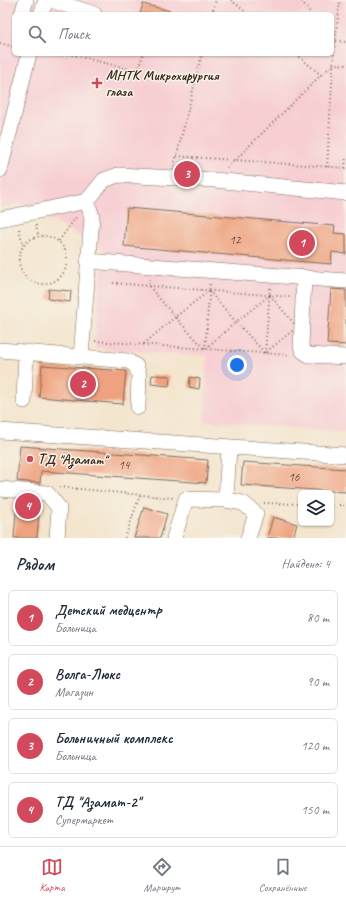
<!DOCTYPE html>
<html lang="ru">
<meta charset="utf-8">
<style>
body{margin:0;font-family:Caveat,sans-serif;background:#f6f6f7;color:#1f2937}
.controls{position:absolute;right:12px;bottom:12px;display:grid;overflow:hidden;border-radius:6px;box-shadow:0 1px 3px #0004}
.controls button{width:36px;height:36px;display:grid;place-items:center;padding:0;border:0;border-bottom:1px solid #e0e1e3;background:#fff;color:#1f2937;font:20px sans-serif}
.you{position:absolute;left:237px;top:365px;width:14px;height:14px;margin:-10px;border:3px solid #fff;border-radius:50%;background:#1a73e8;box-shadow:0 0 0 6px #1a73e833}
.badge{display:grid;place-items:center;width:26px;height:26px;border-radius:50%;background:#d1495b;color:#fff;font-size:13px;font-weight:700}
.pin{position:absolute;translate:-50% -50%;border:2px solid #fff;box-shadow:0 1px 4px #0006}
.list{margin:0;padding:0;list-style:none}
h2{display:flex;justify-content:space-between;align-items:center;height:52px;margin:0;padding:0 16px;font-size:17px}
h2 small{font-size:13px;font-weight:400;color:#747a83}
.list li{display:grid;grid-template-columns:26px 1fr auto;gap:12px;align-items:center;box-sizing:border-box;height:56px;margin:0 8px 8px;padding:0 8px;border:1px solid #e0e1e3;border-radius:6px}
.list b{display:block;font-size:15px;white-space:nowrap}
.list p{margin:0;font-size:13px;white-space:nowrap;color:#747a83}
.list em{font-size:13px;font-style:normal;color:#747a83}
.icon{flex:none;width:22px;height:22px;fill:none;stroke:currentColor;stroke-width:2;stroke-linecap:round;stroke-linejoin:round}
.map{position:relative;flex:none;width:346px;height:538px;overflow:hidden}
.search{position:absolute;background:#fff;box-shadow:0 1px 3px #0004;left:12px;right:12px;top:12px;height:44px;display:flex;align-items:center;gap:10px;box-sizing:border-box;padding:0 14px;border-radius:6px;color:#747a83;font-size:15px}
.sheet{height:308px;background:#fff}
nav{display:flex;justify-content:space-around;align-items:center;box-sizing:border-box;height:56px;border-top:1px solid #e0e1e3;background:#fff;font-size:11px;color:#747a83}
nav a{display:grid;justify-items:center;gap:2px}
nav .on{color:#d1495b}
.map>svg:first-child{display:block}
.built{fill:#f7cfd3;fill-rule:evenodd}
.building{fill:#efa27f}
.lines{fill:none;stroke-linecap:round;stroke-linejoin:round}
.minor-casing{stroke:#7c6b5c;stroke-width:16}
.path{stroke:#7c6b5c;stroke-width:2;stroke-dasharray:1 3;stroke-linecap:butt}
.minor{stroke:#fff;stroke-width:15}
.poi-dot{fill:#d1495b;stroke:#f7f3e8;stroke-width:1.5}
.labels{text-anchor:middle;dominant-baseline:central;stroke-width:3;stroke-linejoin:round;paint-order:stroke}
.number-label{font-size:12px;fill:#684836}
.poi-label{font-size:14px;font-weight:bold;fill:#3b2a1e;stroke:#f7f3e8;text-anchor:start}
</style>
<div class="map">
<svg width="346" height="538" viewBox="0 0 346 538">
<rect width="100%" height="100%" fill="#f7f3e8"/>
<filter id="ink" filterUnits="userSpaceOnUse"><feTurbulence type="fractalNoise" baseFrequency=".025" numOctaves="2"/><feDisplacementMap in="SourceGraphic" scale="8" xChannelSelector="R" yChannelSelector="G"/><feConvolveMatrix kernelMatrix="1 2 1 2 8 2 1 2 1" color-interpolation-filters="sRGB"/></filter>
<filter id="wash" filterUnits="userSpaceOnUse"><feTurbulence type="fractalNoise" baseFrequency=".012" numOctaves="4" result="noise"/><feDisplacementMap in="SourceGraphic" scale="16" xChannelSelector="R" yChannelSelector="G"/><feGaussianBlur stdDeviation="0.9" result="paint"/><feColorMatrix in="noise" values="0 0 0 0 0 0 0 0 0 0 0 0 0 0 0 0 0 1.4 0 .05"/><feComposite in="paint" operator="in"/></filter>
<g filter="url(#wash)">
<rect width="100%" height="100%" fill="#f4e5ce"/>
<path class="built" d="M0,0h346v432l-142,-11 3,-65 -113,-8 10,-98 -83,-47 -21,5zM14,14h318v40h-318z"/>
<g id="blocks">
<path class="building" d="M143,4l27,7v3h-30z
M127,208l208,18 -1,7 12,1v20l-14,-2 -1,12 -207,-18z
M49,289l22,2 -1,11 -22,-3z
M331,289l15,1v55l-19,-1z
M42,365l84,6 -3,33 -84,-7z
M152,375l18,1 -1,10 -18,-2z
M190,377l10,2 -1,10 -10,-2z
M20,446l188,14 -2,23 -165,-12 -1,12 -23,-2z
M243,462l103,7v23l-105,-7z
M17,499l23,2 -3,37h-23z
M144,507l23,7 -7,24h-26z
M273,517l24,7 -4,14h-26z"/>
</g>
</g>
<g filter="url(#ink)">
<use href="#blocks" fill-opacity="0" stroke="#7c6b5c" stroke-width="1"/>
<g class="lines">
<g class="minor-casing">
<path id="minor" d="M51,0l43,14
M22,14l4,-14
M41,14l5,-14
M0,170l29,-116
M0,219l87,-18 17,-21 14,-5 96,5 132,13
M88,261l258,20
M304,277l-3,69 2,5 6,4 37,2
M0,350l128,11 8,5 3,9 -1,32
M81,357l11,-140 -5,-16
M24,401l2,-49
M0,431l346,24
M229,447l-3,53 17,3 13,11 -8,24
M0,489l47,4 12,15 -2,30
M174,538l12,-39 40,1"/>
</g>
<path class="path" d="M231,0l17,14
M302,1l9,13
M212,14l4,-14
M336,41l10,1
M0,43l14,4
M68,54l70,17 5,-17
M296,54l25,21
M177,156l169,12
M174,166l28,-112
M327,167l7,-116 6,-51
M227,168l94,-93 13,-11 12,1
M345,168l1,-11
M36,225l2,10
M19,229l4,16
M19 260a24 24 0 1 1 48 0a24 24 0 1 1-48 0Z
M59,241l18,-25
M113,283l178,14
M209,291l27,31 -31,27 -30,-32z
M270,295l27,32 -32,26 -29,-31z
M95,341l195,14
M144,344l31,-27 -26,-31v-7
M205,349l5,-66
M265,353l5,-65
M60,487l113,11
M264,503l37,1
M331,505h15
M125,538l15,-43"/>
<use href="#minor" class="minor"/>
</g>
</g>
<g class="poi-dot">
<path d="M95 77h4v4h4v4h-4v4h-4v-4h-4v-4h4z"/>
<circle cx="30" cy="459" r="4"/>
</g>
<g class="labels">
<g class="number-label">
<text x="235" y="240">12</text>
<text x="124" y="465">14</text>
<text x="294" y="477">16</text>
</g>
<g class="poi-label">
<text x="106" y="75">МНТК Микрохирургия<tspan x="106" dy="16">глаза</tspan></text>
<text x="38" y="459">ТД "Азамат"</text>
</g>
</g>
</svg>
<div class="controls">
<button><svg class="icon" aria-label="layers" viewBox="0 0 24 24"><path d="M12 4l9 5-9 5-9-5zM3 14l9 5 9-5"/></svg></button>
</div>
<div class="you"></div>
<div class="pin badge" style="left:302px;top:243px">1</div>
<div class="pin badge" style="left:83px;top:384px">2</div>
<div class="pin badge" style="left:187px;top:174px">3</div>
<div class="pin badge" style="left:28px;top:506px">4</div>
<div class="search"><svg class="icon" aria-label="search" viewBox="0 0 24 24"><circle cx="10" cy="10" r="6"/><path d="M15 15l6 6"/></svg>Поиск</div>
</div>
<section class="sheet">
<h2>Рядом<small>Найдено: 4</small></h2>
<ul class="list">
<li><span class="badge">1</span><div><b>Детский медцентр</b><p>Больница</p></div><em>80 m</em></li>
<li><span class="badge">2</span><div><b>Волга-Люкс</b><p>Магазин</p></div><em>90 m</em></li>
<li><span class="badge">3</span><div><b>Больничный комплекс</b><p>Больница</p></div><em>120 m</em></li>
<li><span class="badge">4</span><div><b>ТД &quot;Азамат-2&quot;</b><p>Супермаркет</p></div><em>150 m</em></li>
</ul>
</section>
<nav>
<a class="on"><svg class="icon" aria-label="map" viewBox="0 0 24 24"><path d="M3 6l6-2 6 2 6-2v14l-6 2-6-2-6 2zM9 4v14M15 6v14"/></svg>Карта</a>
<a><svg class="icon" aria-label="directions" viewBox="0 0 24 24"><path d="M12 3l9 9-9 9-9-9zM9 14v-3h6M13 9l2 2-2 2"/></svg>Маршрут</a>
<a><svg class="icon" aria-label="saved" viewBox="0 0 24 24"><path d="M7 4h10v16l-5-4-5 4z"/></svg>Сохранённые</a>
</nav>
